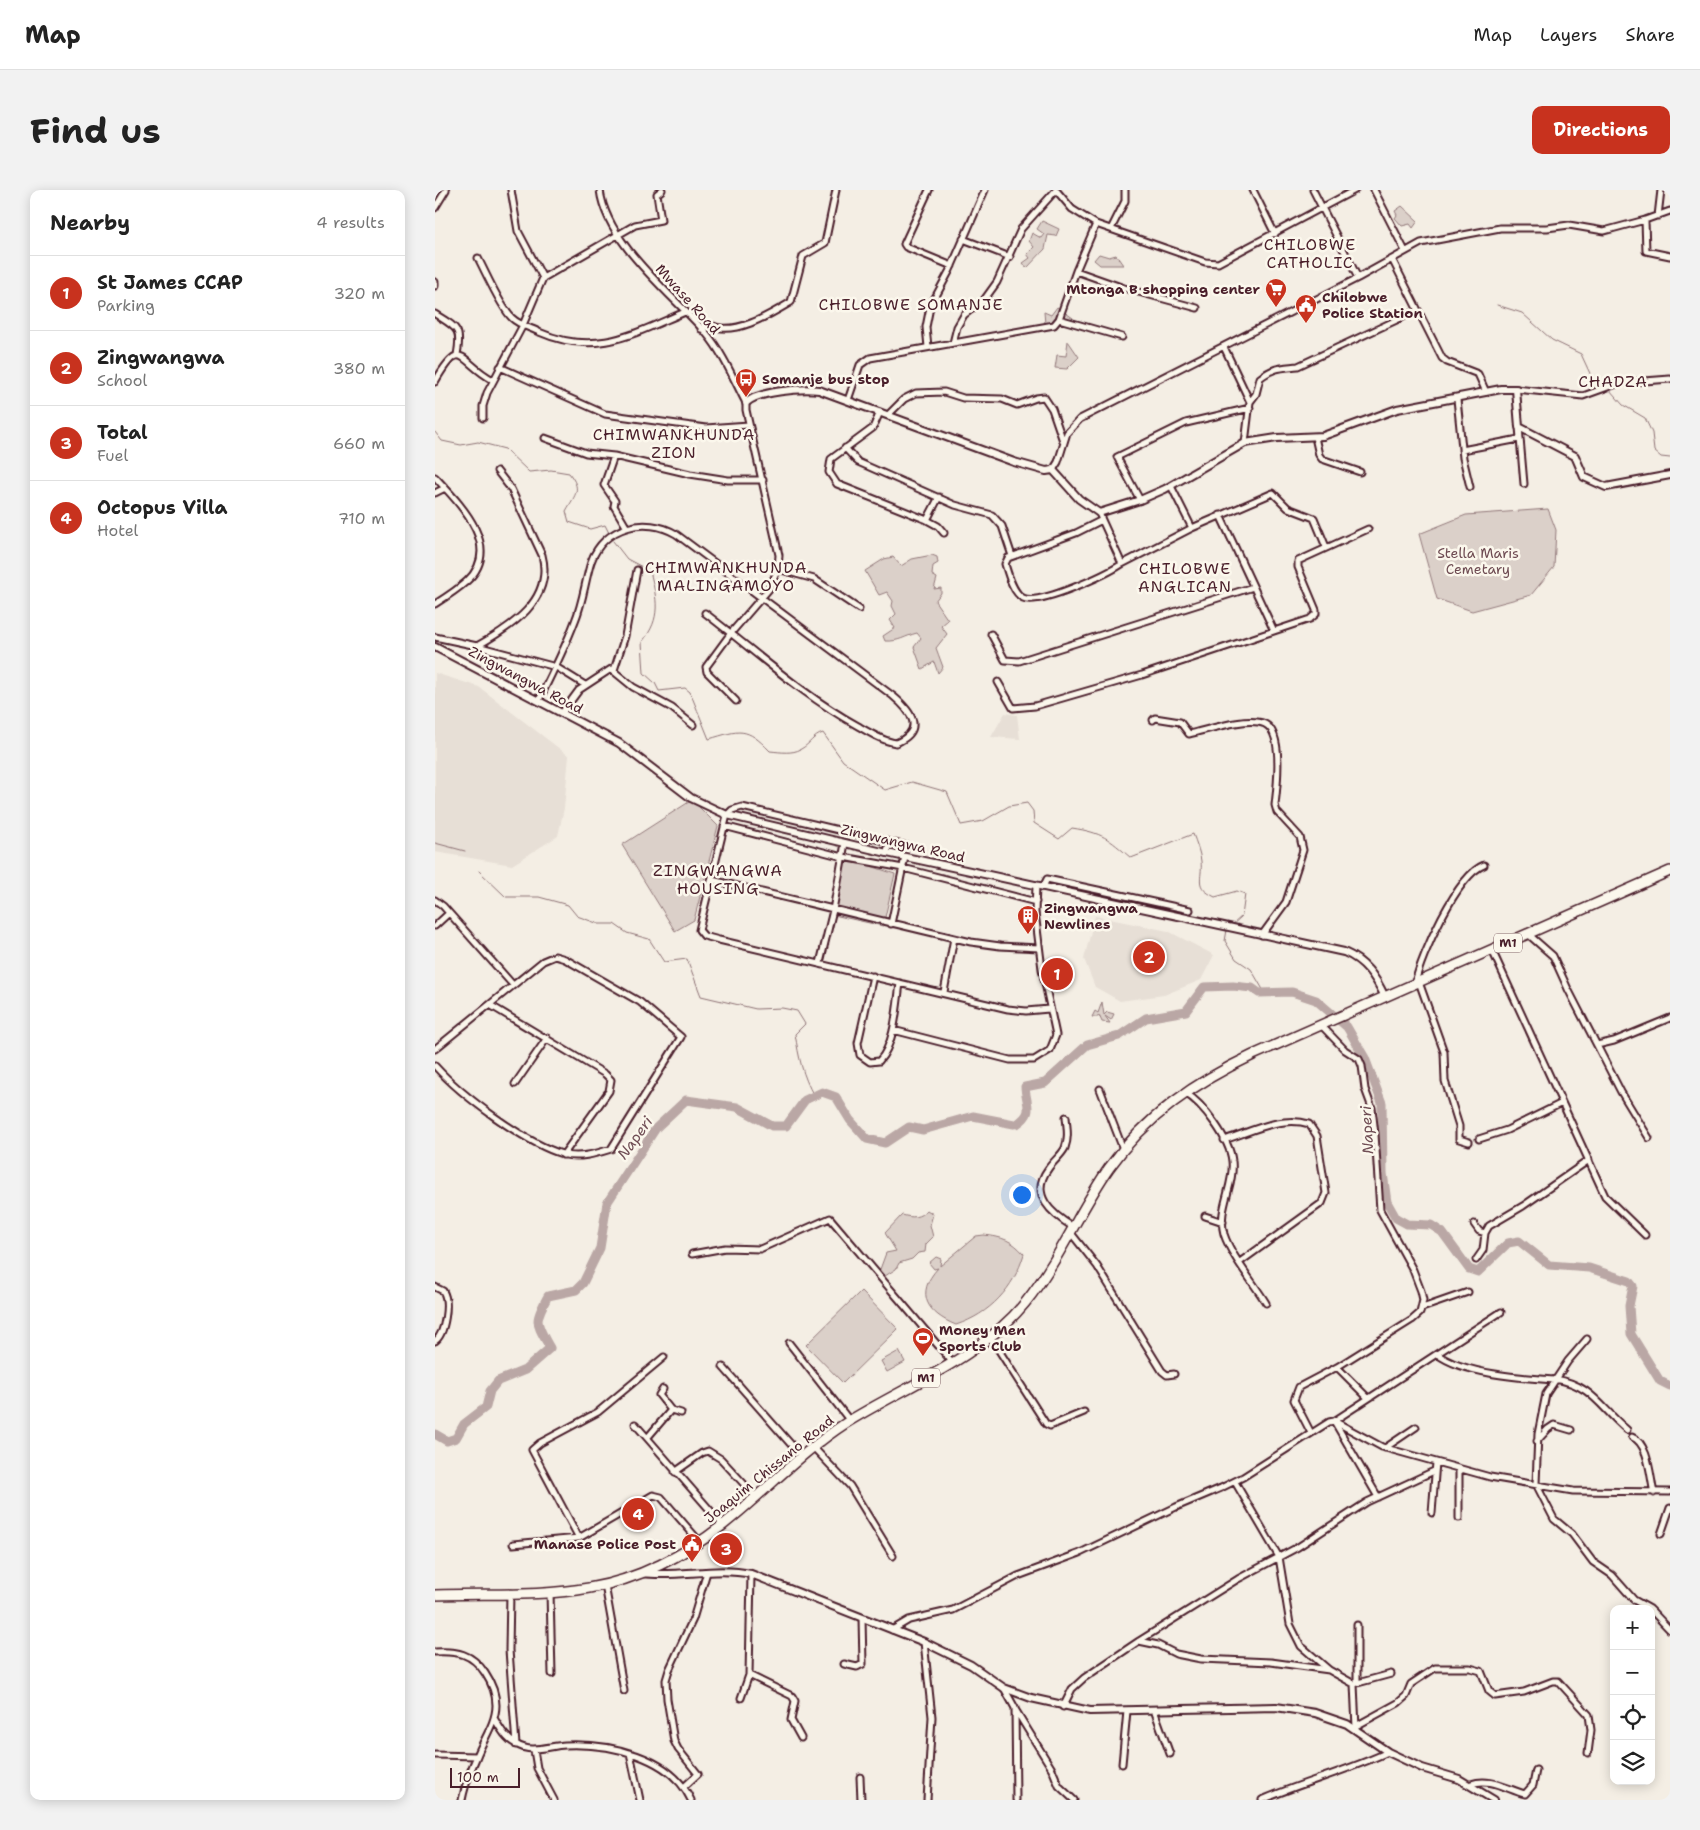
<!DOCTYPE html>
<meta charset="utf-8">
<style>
body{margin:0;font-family:"Shantell Sans",sans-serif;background:#f2f2f2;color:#222}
.controls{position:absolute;right:15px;bottom:15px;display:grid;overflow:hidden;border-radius:10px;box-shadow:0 2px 12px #0003}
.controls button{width:45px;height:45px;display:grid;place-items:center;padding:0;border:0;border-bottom:1px solid #e0e0e0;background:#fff;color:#222;font:25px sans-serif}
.scale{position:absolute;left:15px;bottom:12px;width:70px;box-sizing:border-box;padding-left:5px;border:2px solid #4a1f2b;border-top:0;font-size:14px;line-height:18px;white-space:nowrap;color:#4a1f2b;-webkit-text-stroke:4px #fbf7ec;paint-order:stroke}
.you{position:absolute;left:586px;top:1004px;width:18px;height:18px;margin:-12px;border:4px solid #fff;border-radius:50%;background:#1a73e8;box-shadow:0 0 0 8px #1a73e833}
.badge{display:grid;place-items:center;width:32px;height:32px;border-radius:50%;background:#c8321e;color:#fff;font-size:16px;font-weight:700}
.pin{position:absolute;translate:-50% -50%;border:2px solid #fff;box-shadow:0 1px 5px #0006}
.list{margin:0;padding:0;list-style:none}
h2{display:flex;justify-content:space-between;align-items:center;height:65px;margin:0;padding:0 20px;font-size:21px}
h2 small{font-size:16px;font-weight:400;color:#767676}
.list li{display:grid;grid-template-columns:32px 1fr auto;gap:15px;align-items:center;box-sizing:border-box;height:75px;padding:0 20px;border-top:1px solid #e0e0e0}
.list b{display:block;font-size:19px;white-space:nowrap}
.list p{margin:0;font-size:16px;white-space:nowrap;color:#767676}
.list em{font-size:16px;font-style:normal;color:#767676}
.icon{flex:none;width:28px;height:28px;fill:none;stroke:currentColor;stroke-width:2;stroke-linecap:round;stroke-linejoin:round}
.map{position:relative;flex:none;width:1235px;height:1610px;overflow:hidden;border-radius:10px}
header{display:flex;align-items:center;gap:30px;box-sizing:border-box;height:70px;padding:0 25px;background:#fff;border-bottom:1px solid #e0e0e0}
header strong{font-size:24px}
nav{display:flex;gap:28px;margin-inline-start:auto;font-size:18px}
.intro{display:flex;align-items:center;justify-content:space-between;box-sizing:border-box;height:120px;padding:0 30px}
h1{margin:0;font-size:35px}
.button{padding:12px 22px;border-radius:10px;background:#c8321e;color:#fff;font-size:18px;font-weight:700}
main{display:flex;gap:30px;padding:0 30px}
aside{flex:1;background:#fff;border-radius:10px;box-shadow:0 2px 12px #0003}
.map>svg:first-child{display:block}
.built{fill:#e7dfd6}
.green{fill:#dbd0c9;stroke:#92787a}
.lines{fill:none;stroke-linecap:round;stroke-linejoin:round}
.stream{stroke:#8d7174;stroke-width:1}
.river{stroke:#baa7a5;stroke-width:9}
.minor-casing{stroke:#4a1f2b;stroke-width:9}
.tertiary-casing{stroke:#4a1f2b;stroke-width:10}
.trunk-casing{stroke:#4a1f2b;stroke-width:12}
.minor{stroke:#fbf7ec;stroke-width:5}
.tertiary{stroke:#fbf7ec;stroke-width:6}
.trunk{stroke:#fbf7ec;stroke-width:9}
.labels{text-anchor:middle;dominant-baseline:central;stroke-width:5;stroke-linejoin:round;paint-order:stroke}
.shield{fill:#fbf7ec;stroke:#7f6065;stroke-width:1}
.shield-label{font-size:12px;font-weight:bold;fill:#4a1f2b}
.poi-label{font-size:14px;font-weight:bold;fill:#4a1f2b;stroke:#fbf7ec;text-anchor:start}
.street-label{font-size:14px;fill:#4a1f2b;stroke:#fbf7ec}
.park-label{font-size:14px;fill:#6e4b52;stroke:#fbf7ec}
.water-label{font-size:15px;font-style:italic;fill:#714f56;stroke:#fbf7ec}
.quarter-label{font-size:16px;letter-spacing:1px;fill:#4a1f2b;stroke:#fbf7ec}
</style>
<header>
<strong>Map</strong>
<nav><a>Map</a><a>Layers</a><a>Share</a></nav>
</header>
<div class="intro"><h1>Find us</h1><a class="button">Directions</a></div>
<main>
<aside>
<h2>Nearby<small>4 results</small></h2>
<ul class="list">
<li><span class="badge">1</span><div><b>St James CCAP</b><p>Parking</p></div><em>320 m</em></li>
<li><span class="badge">2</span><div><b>Zingwangwa</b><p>School</p></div><em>380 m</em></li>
<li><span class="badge">3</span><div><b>Total</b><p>Fuel</p></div><em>660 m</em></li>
<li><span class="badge">4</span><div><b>Octopus Villa</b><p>Hotel</p></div><em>710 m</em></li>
</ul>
</aside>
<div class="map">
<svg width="1235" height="1610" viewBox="0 0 1235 1610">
<rect width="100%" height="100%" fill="#f4eee4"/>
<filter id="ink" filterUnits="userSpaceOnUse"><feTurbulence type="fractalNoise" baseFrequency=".02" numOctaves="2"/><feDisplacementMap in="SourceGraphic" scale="10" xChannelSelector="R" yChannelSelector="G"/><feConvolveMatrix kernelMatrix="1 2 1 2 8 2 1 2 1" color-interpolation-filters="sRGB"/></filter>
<g filter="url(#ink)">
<path class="built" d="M0,483l44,14 90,69 -5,52 -6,28 -46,29 -77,-13z
M570,523l12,2 3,24 -29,-2z
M660,726l73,15 46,24 -13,25 -37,15 -44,6 -25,-14 -11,-28z"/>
<path class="green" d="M967,16l16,15 -5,7 -3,-4 -8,2 -7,-8 2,-3 -2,-4z
M607,31l17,8 -3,7 -8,-1 -3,14 -18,19 -4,-5 7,-5 -3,-4 7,-7 -5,-6 3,-8 9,5 3,-4 -7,-5z
M664,64l10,3 7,-2 7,10h-23l-6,-5z
M622,117l16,11 -5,4 -6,-5 -13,10 -4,-3 -1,-12 7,3z
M633,151l11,16 -12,12 -12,-1 2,-13 9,1z
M1113,319l8,21 -2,37 -23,28 -59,16 -35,-12 -18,-65 47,-19z
M497,365l5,2 1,6 -5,3 -1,9 5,3 -3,11 7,-1v5l-6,8 13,19 -7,6 6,8 -11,14 7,19 -5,6 -4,-11 -12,7 -8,-22 7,-9 -4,-5c-12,3 -18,9 -32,8l-2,-5 12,-8 -5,-8 6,-6 -4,-8 1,-5 -6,-9 -8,3 -14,-24 19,-12 9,-2 8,9 11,-7z
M257,610l26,26 -24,94 -19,11 -53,-86z
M408,667l52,17 -12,52 -54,-12z
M667,812l2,13 3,-3 7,2 -3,6 -6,-4 5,7 -8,-1 -3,-7 -1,2h-6l3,-6 3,2z
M492,1020l6,4 -3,11 3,12 -7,7 -1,8 -7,1 -6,6 -13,4 -3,6 -11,7 -6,-4 7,-19 10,-2 -11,-18 17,-18c11,3 17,3 25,-5z
M549,1045c18,2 28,5 40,19 -10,34 -34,60 -68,71 -28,-11 -42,-31 -18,-57l-4,1 -5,-6 7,-6 5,2 -1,7 36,-30z
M426,1101l37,38 -55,54 -37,-38z
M464,1161l6,11 -18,10 -6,-11z"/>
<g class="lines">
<path class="stream" d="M1062,115l25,8 30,27 29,14 12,26 11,6
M1174,199l14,16 22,13 7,15 2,18 7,6 9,1
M0,242l7,9 19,4 17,-3 27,7 24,23 22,-2 18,3c13,17 7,20 -3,38l3,11 21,7 15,-4 4,8
M178,351l14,18 23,12c7,28 12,47 -8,71l2,31 11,10 4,8 26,-3 5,4 19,47c31,-9 37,-13 61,12 11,1 22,3 31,-2 9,-5 12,-13 22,-16l20,28 42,29 27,-8 35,10 14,33 22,-4 26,-15 18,-3 6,8 1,12 25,16 13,-11c31,5 36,10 59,30l62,-24c3,8 7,18 8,27 2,19 -8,25 14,36l22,-6 8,3 -3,22 -11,10
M0,653l30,8
M44,681l27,26h33l29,8 9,11 22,8h15l13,9 22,6 15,23 23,-3 14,37 55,13 26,-1 15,3 8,13 -10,10c4,23 7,41 19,62
M792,740l-2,11 11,18 15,10 14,24"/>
<path class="river" d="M582,934c18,-12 9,-19 8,-37l20,-4 42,-38 32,-9 27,-18 40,-7 18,-24 29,-1 19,2 7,5 33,-1 24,8 31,27 18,31 17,45 1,70 4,29 9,16 11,6 24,1 11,7 27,37 9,3 30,-29 11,-2 30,24 40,3 40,13 4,5 -4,20 2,28 29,47 10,5
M0,1244l12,7 9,-3 8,-14 22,-17 4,-16 8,-10 27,-11 25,-22c-14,-26 -17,-25 -2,-52l28,-6 7,-7 17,-35 7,-45 49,-75 30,-28 51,7 35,19h14l19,-26 17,-8 14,5 14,23 17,19 18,4 24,-16 14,3 50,-14 41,8"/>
<g class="minor-casing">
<path id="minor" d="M76,0l7,41 25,47
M165,0c6,53 73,105 106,143 17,20 28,47 40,70v7l33,145 -1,14 -9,20 -38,44 -25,34 1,5 29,29
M494,0l-25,54 2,3 46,19
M818,0l22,44
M878,0l45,88
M939,0l31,61
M0,18l11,-18
M1223,26l3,-26
M1210,30l1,31 24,5
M661,34l109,38 13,1 137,-73
M676,39l14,-28v-11
M528,49l47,18
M43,68c8,15 23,50 34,60 7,7 19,10 27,14 57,25 94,2 146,-20
M957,69l50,99 5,4 31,12 8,18
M641,81l48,17 73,20
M0,92v4
M0,124c22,14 27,14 22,41
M624,129l63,18
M266,139l10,-4c23,12 60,-11 80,-23l12,-46 22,-13 11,-53
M518,153l4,-16 7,-12 20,-15 13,-18 24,-53 35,-39
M493,157l-2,-20 4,-20 20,-37 35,-80
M789,157l26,55 -5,41
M65,177l105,47 101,14 43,-3
M0,192c27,-47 24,-20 58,-2
M1081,199l67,7 36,-13 51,-4
M1022,209l6,59 7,29
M413,210l12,-35 10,-7 184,-33 5,-6 17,-48 20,-47 -24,-15 -16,-19
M815,212l6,-8 4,-16c14,-11 21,-10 38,-12l120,-56
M445,222l-7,16 -42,31 -2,13 8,12 90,36 11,6 6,7
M453,225l16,-16 12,-6 28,-1 19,6 39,1 15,6 19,-7 8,-1 8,12 11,32
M48,228v-12l4,-13 36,-68 20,-47 92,-53 26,-5 -4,-26 5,-4
M1084,237l5,57
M880,247l4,18 3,4 38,13
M110,248l41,15 28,3 76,18 38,6h35
M410,258l13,14 97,43 37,10 10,11 10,30
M1027,260l57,-11
M179,266l-10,29 11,16 -1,5 13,22
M618,280l5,-8 9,-29 13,-14 278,-141 63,-35 79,-15h47l22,-3 35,6 41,-11 25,-9
M0,287c24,26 69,70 32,104 -10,9 -21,16 -32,23
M736,296l21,42 81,-35 15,15 26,10 12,29
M0,303l10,-5
M705,310l-23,-43 69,-34 64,-15
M664,323l3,7 20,44c-15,10 -83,42 -99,34 -10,-5 -15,-24 -18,-34l3,-6 68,-25 26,-13
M785,325l54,116 36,-12 6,-5v-4l-18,-43v-6l70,-32
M492,330l12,-23
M687,374l70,-36
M343,379l36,10 45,30
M556,444l14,26 14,1 234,-74
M0,447l42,9c34,-19 77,-46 65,-91l-31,-66 -14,-18
M42,456l79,21 29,18
M179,480l11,-34 12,-66
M563,492l15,26 22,-2 107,-31 132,-44
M104,510c13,-26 26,-52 36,-79 8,-19 10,-40 16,-59 13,-36 55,-46 85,-28l217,162c18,15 33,34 3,47 -13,-2 -26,-10 -38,-17 -56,-31 -102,-74 -153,-113
M127,523l17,-23 32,-21 22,18 39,21 21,17
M718,530l2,-2 25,4 9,12c19,-4 58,-18 76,-10 19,9 12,64 10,81l2,7 23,25 3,13 -17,52 -24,33
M289,636l119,31 60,11 133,34
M454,652l-147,-35 -10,3 -5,5 -28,115 5,6 15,4 289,69 18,2 23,-2
M452,663l2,-11 18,4
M277,690l259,62 29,4 39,2
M608,697l4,-8 143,31
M0,710l8,6 70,79
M456,734l14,-67
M0,736l14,-13
M1093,744l25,22 15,33 53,103 28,46
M1057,760l113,246 40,39
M385,773l13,-53 12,-67
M438,786l-15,67 2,12 10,7 9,-1c16,-16 18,-56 21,-78
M984,792l25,70 1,29 14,45v13l10,3
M980,793c6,-27 42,-108 69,-118
M509,802l10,-54
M55,815l115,69 6,6 -2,11 -46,64
M458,840l117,30h24l16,-10 6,-15 -14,-66 -7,-57 1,-27
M1162,855l17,-4 56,-23
M0,859l108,-88 12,-5 10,3 75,43 41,35 -70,112c-16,5 -33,10 -49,5 -37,-11 -101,-59 -127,-88
M80,894l32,-46
M665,899l23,60
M750,903c18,10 45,47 47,68 3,24 -15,48 -8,73 7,22 30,49 42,69
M631,927c1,11 3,20 -1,31 -4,8 -12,13 -17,21 -19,26 4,45 25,58
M1044,949l28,-9 55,-27
M789,950c26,-8 58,-25 85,-16l8,12 9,57 -4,10 -82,59
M770,1026l18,6
M1039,1034l5,7 6,2
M636,1043l26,33 65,105 5,4 7,-1
M257,1064l33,-6 35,1 70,-31 123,145
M1041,1070l7,-10 2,-17 4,-7 34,-20 66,-46
M0,1097l8,4c7,11 2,43 -8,50
M987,1118l46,-16
M556,1148l55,86 4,2 34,-14
M1152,1149l-19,22 -22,33 -8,40 -2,50 18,35 18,15 21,28 19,13 22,25 16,9
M354,1153l61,78
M1002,1164c26,20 85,24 117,26
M288,1177l79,90
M902,1177l31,31
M1120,1189c37,6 45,28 72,51
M236,1220l10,3
M200,1234l88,101
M876,1243l-17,-33 5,-13 38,-20 75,-47 8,-7 3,-13 -2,-9 -8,-21 -33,-60 -5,-76 -3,-26 -7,-19 -3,-23 -3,-7 -14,-9 -24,-25
M213,1247l23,-27 -12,-15 4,-6
M1197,1247c17,6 18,40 22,56
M1102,1251l11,-12 6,-4 17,5
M378,1257l37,39 43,70
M950,1258l31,-21
M240,1282l27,-19 6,-2 13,8 35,38
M800,1292l44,75 11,67 11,22 28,24 25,14 2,44
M943,1307l-44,-76 167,-109
M997,1323l4,-51
M1024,1328v-48
M1226,1344l9,-26
M144,1348l-47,-88 8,-7 58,-31 66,-55
M78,1354l66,-6 74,-43 8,2 39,45
M170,1395l19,106
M115,1402l2,82
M75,1403l-1,57 7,95
M1216,1420l19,20
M922,1435v58
M457,1440l17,-10 44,-10 65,-34 62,-23 96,-46 45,-19 22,-11 86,-55 5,-1 48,26 108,30 83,14 97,1
M704,1451l19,4 18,9 25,5 70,3 58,8
M489,1452l8,75 -5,83
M0,1462c22,-1 37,1 50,21 6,9 11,21 11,32 0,18 -13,35 -19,51 -6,13 -12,29 -15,44
M409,1474l13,3 6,-3 -1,-46
M314,1485l43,21 3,5 -4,19 10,18
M919,1494l37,-10
M569,1498l11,20 1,92
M306,1508l8,-23 2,-101
M628,1517l9,-18 12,-11 55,-37 99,-62 60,-32 69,-45 67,-31
M580,1519l37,60 7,17 15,14
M719,1520l16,44
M59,1528c6,10 12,21 22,26 15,10 32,2 49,1 44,-2 106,11 126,55
M921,1536l42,-23 8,-7 5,-12 24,-16h35l11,3 8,20 6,5 29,-4 29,-11h5l31,34 2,15 -3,23
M99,1560l3,18 17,32
M195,1563l10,47
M0,1565l42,1
M687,1574l5,-53
M425,1587l1,23
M1036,1594c19,-7 35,5 54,10l8,-9 3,-15
M250,1596l13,-12 -20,-25 -4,-8 -7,-42 -1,-19 3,-10 24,-51 14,-47
M827,1610c42,-18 85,-29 126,-48"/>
</g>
<g class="tertiary-casing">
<path id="tertiary" d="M311,213c12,-12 56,-15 73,-13l195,72 32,9 7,-1 26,29 20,14 41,-13 25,-11 80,-46 32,-5 46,-2 74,-27 104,-20h15l3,38 56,29 9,21 22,10 64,-12
M0,457l184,96 72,55 36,17 160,38 457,99c21,9 31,24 41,45
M207,1383c36,5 73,-7 109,1l173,68 47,23 33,23 27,10 59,13 186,-4 39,6 32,11 41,28 34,16 37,11 35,21"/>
</g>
<g class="trunk-casing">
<path id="trunk" d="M0,1405c51,-2 104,2 154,-7 49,-8 96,-33 134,-63 42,-33 78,-73 123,-102 61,-38 132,-63 179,-120 34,-42 54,-92 84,-135 38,-53 87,-86 144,-113l417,-184"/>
</g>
<use href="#minor" class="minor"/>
<use href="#tertiary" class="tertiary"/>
<use href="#trunk" class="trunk"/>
</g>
</g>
<defs>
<g id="supermarket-pin" transform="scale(1.125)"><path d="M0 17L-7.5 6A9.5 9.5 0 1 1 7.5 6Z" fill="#c8321e" stroke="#fbf7ec"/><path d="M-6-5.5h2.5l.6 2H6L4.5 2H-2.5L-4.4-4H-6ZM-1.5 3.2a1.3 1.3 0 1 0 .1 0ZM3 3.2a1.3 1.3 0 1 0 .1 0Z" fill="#fff"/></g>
<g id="civic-pin" transform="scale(1.125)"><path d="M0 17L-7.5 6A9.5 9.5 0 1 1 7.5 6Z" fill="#c8321e" stroke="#fbf7ec"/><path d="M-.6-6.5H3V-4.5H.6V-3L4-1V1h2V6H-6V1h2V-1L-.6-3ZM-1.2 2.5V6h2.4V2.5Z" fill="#fff"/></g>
<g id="bus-pin" transform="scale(1.125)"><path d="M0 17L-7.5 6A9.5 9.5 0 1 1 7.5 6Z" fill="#c8321e" stroke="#fbf7ec"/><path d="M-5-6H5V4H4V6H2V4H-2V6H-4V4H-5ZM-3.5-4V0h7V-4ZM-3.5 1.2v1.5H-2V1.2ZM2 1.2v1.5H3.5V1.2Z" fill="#fff"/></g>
<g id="building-pin" transform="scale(1.125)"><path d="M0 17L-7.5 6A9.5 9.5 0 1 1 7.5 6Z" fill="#c8321e" stroke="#fbf7ec"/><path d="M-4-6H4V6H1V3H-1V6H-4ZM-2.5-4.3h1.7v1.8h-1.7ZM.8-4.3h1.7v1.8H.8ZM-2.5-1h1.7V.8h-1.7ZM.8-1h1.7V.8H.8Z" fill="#fff"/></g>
<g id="stadium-pin" transform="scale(1.125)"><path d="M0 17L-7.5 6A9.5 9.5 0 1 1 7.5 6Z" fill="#c8321e" stroke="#fbf7ec"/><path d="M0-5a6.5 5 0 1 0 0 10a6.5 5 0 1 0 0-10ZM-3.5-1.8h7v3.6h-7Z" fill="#fff"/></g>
</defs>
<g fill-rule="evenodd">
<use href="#supermarket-pin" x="841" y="99"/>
<use href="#civic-pin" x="871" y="115"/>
<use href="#bus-pin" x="311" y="189"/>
<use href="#building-pin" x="593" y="726"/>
<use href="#stadium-pin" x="488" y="1148"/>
<use href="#civic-pin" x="257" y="1354"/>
</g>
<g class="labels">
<g class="shield">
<rect x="1059" y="743.5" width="28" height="19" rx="4"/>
<rect x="477" y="1178.5" width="28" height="19" rx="4"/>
</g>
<g class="shield-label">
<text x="1073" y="753">M1</text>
<text x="491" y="1188">M1</text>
</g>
<g class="poi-label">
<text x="825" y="99" text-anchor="end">Mtonga B shopping center</text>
<text x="887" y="107">Chilobwe<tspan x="887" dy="16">Police Station</tspan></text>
<text x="327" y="189">Somanje bus stop</text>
<text x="609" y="718">Zingwangwa<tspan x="609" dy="16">Newlines</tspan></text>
<text x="504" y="1140">Money Men<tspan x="504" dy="16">Sports Club</tspan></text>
<text x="241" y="1354" text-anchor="end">Manase Police Post</text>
</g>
<g class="street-label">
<text transform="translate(253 109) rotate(48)">Mwase Road</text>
<text transform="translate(91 490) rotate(28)">Zingwangwa Road</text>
<text transform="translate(468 653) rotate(13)">Zingwangwa Road</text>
<text transform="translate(334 1279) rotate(-39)">Joaquim Chissano Road</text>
</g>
<g class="park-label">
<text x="1043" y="363">Stella Maris<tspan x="1043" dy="16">Cemetary</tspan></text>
</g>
<g class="water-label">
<text transform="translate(932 940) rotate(-93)">Naperi</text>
<text transform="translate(200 948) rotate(-54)">Naperi</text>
</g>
<g class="quarter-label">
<text x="875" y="54">CHILOBWE<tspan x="875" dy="18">CATHOLIC</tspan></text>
<text x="476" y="114">CHILOBWE SOMANJE</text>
<text x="1178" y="191">CHADZA</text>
<text x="239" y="244">CHIMWANKHUNDA<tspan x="239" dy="18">ZION</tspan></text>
<text x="291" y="377">CHIMWANKHUNDA<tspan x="291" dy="18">MALINGAMOYO</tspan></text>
<text x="750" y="378">CHILOBWE<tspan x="750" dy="18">ANGLICAN</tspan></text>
<text x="283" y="680">ZINGWANGWA<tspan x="283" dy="18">HOUSING</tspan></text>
</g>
</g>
</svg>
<div class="controls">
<button>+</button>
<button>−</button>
<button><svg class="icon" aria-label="locate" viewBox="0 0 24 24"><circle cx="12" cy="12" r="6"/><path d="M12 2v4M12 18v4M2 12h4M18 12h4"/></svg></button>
<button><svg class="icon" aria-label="layers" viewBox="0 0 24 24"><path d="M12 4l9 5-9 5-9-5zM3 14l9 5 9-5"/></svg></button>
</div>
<div class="scale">100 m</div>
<div class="you"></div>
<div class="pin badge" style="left:622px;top:784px">1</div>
<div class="pin badge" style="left:714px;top:767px">2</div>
<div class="pin badge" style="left:291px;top:1359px">3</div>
<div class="pin badge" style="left:203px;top:1324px">4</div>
</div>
</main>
